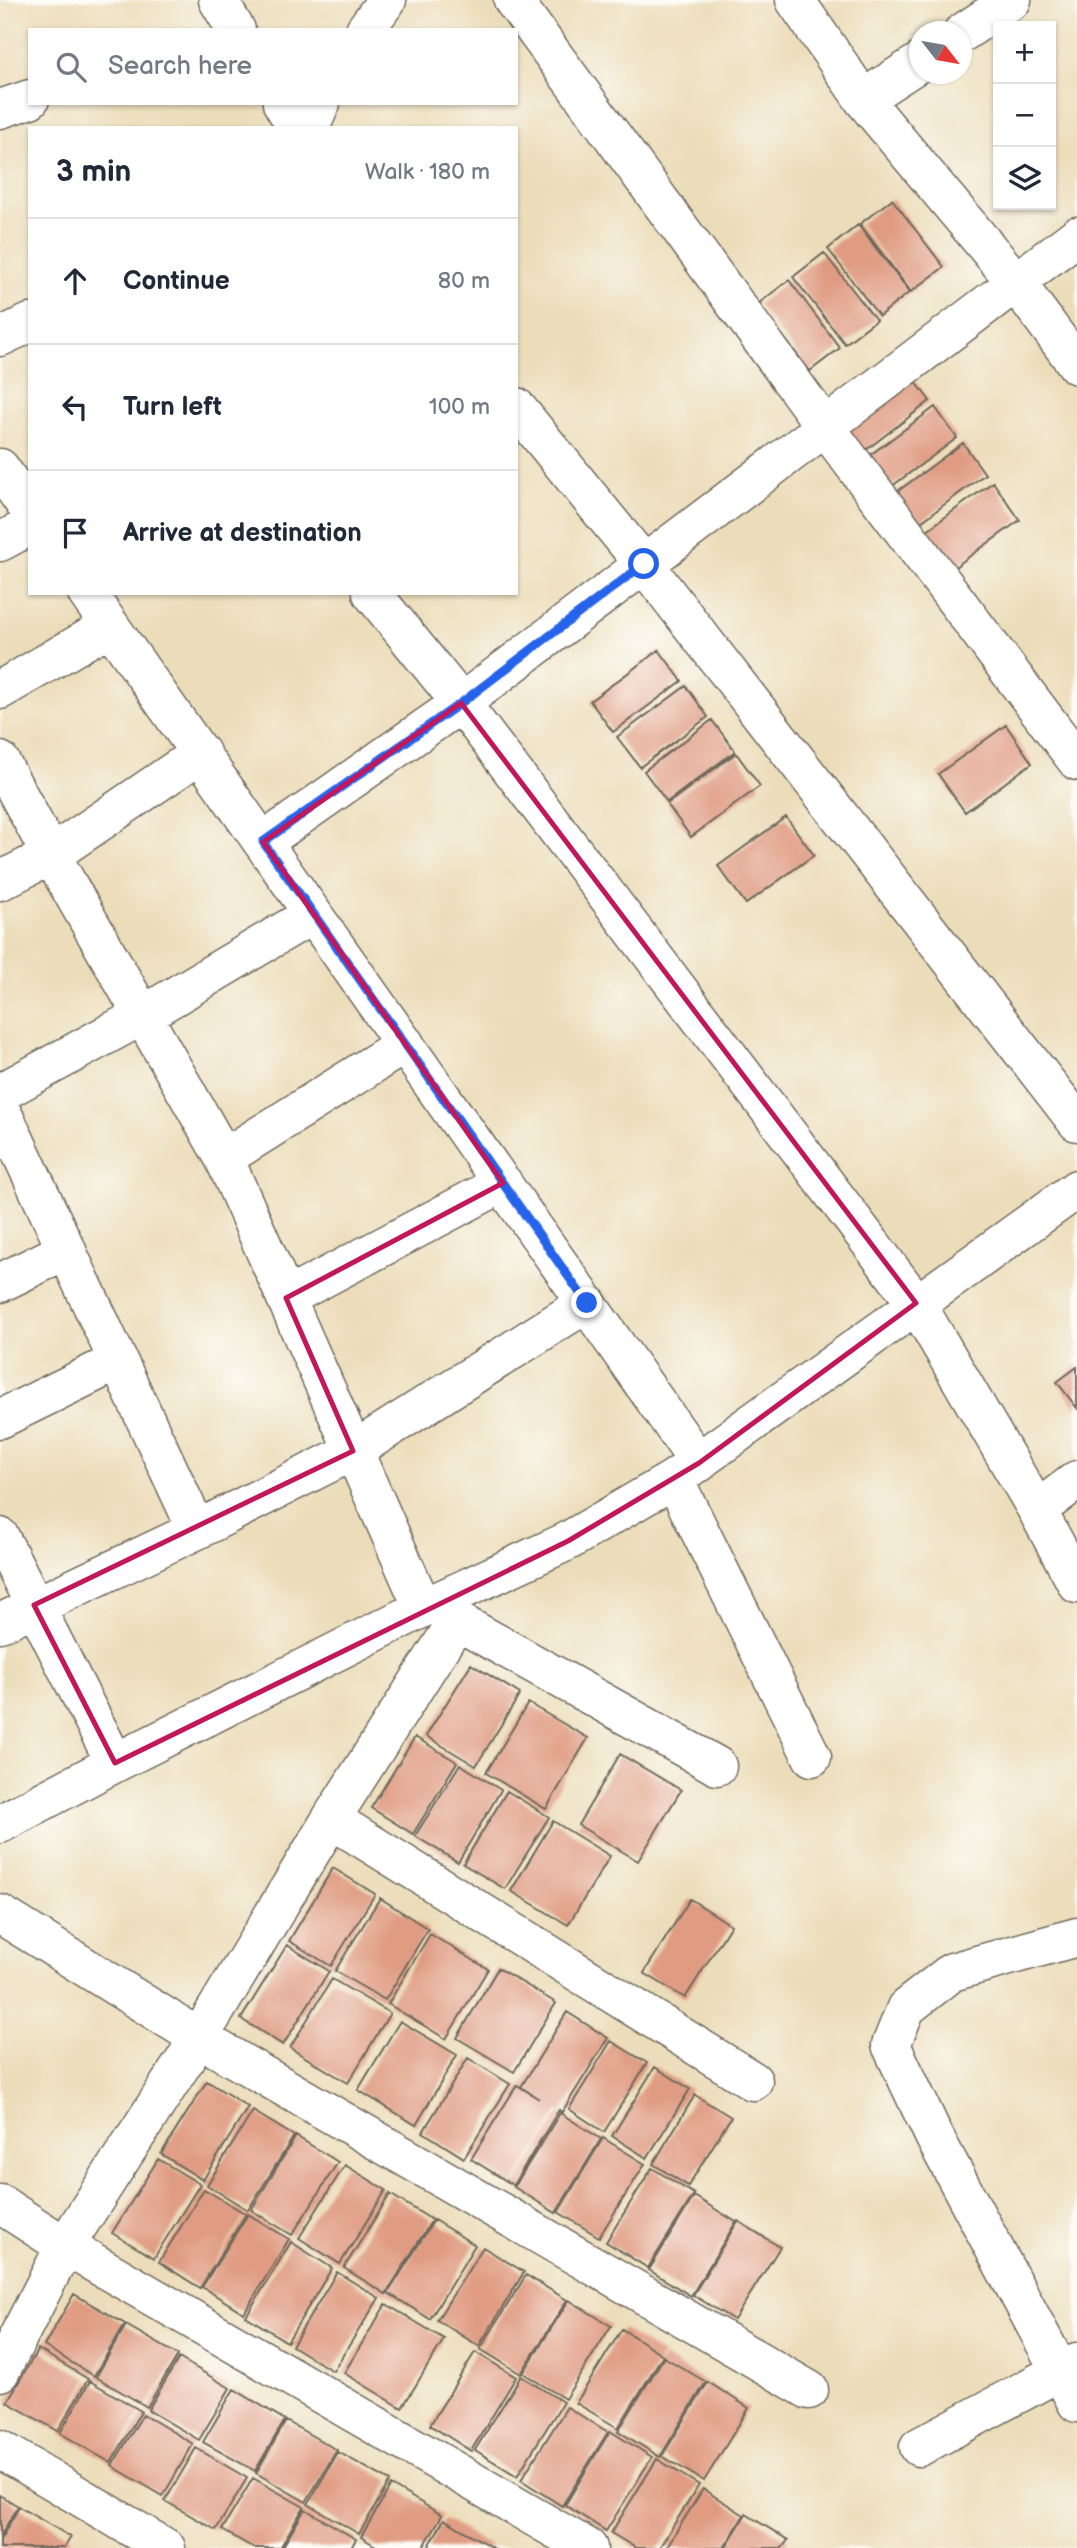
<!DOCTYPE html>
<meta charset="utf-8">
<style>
body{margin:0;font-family:"Balsamiq Sans",sans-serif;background:#f2f2f3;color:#1f2937}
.controls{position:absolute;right:21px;top:21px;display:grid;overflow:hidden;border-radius:0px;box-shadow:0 2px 5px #0004}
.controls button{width:63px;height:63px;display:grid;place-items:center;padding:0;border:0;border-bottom:2px solid #e0e1e3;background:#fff;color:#1f2937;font:35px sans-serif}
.compass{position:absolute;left:909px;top:21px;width:63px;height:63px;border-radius:50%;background:#fff;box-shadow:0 2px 5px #0004;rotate:121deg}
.stop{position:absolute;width:21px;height:21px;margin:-16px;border:5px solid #2563eb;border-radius:50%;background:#fff}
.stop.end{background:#2563eb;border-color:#fff;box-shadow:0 2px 7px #0008}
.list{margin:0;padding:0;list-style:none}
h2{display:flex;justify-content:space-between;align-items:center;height:91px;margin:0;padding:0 28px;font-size:30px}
h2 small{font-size:23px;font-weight:400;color:#747a83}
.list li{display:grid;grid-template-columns:46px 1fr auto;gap:21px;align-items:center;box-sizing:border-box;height:126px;padding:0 28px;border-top:2px solid #e0e1e3}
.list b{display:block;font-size:26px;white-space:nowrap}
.list em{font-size:23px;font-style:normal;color:#747a83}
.icon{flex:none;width:38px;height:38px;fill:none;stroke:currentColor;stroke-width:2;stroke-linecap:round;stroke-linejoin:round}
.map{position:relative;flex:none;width:1077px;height:2548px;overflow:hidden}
.search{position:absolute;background:#fff;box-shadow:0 2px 5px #0004;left:28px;top:28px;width:490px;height:77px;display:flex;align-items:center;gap:18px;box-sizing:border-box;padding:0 24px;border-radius:0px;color:#747a83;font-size:26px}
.panel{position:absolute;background:#fff;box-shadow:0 2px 5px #0004;left:28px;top:126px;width:490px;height:469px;border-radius:0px}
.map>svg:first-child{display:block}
.building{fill:#e09c83}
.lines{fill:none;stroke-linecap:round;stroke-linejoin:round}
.street-casing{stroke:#6f695d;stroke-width:41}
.street{stroke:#fff;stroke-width:38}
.route{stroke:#2563eb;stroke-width:9}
.marked{fill:none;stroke:#c2185b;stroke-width:5;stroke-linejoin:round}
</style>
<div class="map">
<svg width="1077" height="2548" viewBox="0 0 1077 2548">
<rect width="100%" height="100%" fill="#fdfcf7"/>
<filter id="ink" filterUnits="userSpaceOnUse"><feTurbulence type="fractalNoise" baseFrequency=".0143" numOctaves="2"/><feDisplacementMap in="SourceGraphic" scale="14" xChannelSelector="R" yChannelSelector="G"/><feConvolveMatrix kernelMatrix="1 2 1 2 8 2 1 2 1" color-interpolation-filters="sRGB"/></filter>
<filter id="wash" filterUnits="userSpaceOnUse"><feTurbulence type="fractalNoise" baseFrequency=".00686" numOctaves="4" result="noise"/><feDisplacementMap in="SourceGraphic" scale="28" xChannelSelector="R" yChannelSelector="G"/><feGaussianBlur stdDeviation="1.57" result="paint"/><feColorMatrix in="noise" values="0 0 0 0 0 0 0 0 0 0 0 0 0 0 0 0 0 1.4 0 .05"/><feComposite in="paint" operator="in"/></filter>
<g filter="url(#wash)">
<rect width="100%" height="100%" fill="#ecddba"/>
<g id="blocks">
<path class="building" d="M892,199l52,68 -33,25 -51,-68z
M858,225l52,67 -31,24 -51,-67z
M824,253l52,67 -31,24 -52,-67z
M789,280l51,68 -30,23 -52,-67z
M908,371l22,30 -68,52 -23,-31z
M935,407l22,31 -69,51 -22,-31z
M963,443l22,31 -68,51 -23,-31z
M993,482l27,38 -68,49 -26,-38z
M659,650l23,31 -69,51 -23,-31z
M686,686l22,31 -68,50 -23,-30z
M712,720l23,31 -68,51 -23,-31z
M1006,725l26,38 -67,49 -27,-38z
M736,753l24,33 -69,51 -24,-33z
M786,817l28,38 -68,49 -28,-38z
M1077,1367v41l-20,-26z
M471,1664l49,30 -44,72 -50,-30z
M528,1703l60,35 -42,71 -60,-36z
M415,1737l42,25 -44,72 -42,-26z
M620,1754l61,36 -43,71 -60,-36z
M460,1764l41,26 -43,72 -43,-26z
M507,1791l42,26 -44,72 -42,-25z
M553,1821l57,35 -42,69 -57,-34z
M333,1868l42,26 -44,72 -42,-25z
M380,1898l48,31 -43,71 -50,-29z
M690,1899l41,26 -46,73 -41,-25z
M430,1934l58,35 -42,70 -58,-35z
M287,1945l42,26 -46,74 -42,-26z
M498,1968l58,35 -42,69 -57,-34z
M332,1979l58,34 -42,70 -58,-35z
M567,2012l41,26 -46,74 -3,-2 -46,75 -42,-26 46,-74 22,14 -18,-12z
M400,2021l57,34 -41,70 -58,-35z
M611,2041l36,22 -43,69 -35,-23z
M468,2058l42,26 -46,74 -41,-26z
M655,2067l35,22 -43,69 -35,-22z
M207,2081l41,26 -45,73 -42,-26z
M695,2095l36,22 -43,69 -35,-22z
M253,2111l41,25 -46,74 -41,-25z
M560,2113l41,26 -45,74 -42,-26z
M296,2136l42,26 -46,73 -41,-25z
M603,2138l42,26 -46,73 -41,-25z
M158,2159l42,25 -46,74 -42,-25z
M345,2165l41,25 -46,74 -41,-26z
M652,2168l42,26 -46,74 -42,-26z
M204,2189l42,25 -46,74 -41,-26z
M390,2194l42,26 -46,74 -42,-26z
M694,2196l42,26 -45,74 -42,-26z
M248,2214l41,25 -45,74 -42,-26z
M434,2220l41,25 -45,74 -42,-26z
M738,2221l42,26 -46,73 -41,-25z
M291,2242l41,26 -45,74 -41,-26z
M483,2247l41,25 -45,74 -42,-26z
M337,2272l42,26 -46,73 -41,-25z
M526,2275l41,25 -46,74 -41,-25z
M74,2294l51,30 -31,52 -50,-30z
M569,2300l42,26 -46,73 -42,-26z
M386,2304l58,35 -42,69 -58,-35z
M126,2325l52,30 -31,52 -51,-30z
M622,2329l41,26 -45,73 -42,-25z
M38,2349l50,30 -30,52 -51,-29z
M475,2352l41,25 -45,74 -41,-26z
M664,2357l42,25 -46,75 -42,-26z
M179,2358l51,30 -31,52 -51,-30z
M521,2376l42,26 -46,74 -42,-26z
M90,2381l51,30 -30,52 -51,-30z
M708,2382l41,26 -45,73 -42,-25z
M234,2389l51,31 -30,51 -52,-29z
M567,2407l41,25 -46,74 -41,-26z
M143,2414l50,30 -30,52 -51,-30z
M286,2421l51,29 -31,52 -50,-29z
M610,2431l42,26 -46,74 -41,-26z
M196,2448l51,30 -31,52 -51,-29z
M338,2452l52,29 -31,53 -51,-30z
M657,2459l42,26 -40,63h-23l-25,-15z
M253,2478l51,29 -24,41h-26l-32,-18z
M391,2485l51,30 -19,33h-44l-18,-11z
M703,2489l41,26 -20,33h-58z
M0,2495l18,11 -18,30z
M19,2507l52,30 -7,11h-64v-8z
M305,2509l51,30 -5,9h-69z
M746,2514l42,26 -6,8h-57z
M444,2519l49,29h-65z"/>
</g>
</g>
<g filter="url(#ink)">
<use href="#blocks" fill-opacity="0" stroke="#6f695d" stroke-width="2"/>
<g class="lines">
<g class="street-casing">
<path id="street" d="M218,0l18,30
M513,0l313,428 251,333
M795,0l68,99 152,182 62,84
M365,30l22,-30
M962,33l50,-33
M863,99l57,-37
M282,103l15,25
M0,109l30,-10
M310,128l11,-25
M0,337l30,-14
M516,407l128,157 433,558
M0,468l30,43
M0,542l30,-16
M87,593l612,870
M372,593l89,110 455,600 121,207 40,74
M0,690l110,-64
M0,761l51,94 173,303 199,450
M263,842l198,-139 616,-467
M0,881l51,-26 150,-102
M0,1093l143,-78 170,-101
M0,1108l197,422
M224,1158l181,-114
M0,1283l67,-33
M286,1298l217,-115
M0,1419l118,-58
M674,1479l138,278
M1037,1510l40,-30
M0,1537l115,226
M0,1623l197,-93 156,-79 234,-148
M331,1819l422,262
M0,1824l115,-61 308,-155 145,-67 106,-62 403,-290
M0,1914l199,124 610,352
M1077,1937l-125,35 -46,36 -15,37 43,91 143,267
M0,2204l65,42 523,302
M0,2372l65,-126 134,-208 132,-219 126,-198 260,145
M919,2447l158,-85
M0,2449l166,99"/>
</g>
<use href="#street" class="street"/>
</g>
</g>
<g class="lines" filter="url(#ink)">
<path class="route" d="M587,1303l-324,-461 198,-139 183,-139"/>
</g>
<path class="marked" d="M461,703l455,600 -217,160 -131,78 -453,222 -81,-158 319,-154 -67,-153 217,-115 -240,-341z"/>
</svg>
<div class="controls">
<button>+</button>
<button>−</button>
<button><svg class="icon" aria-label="layers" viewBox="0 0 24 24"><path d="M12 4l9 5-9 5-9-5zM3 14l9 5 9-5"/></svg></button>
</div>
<svg class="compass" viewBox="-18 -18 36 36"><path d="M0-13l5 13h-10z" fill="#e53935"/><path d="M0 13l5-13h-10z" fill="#747a83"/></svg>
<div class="stop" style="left:644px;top:564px"></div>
<div class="stop end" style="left:587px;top:1303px"></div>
<div class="search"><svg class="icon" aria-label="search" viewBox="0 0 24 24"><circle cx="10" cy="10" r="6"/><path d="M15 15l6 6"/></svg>Search here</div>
<section class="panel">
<h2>3 min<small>Walk · 180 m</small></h2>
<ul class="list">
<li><svg class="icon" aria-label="ahead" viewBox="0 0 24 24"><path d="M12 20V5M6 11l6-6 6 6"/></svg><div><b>Continue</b></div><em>80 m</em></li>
<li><svg class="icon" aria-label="left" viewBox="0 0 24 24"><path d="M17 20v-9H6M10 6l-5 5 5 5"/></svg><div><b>Turn left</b></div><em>100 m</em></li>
<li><svg class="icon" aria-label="arrive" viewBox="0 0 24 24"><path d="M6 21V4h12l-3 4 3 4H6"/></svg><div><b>Arrive at destination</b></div></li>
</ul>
</section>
</div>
